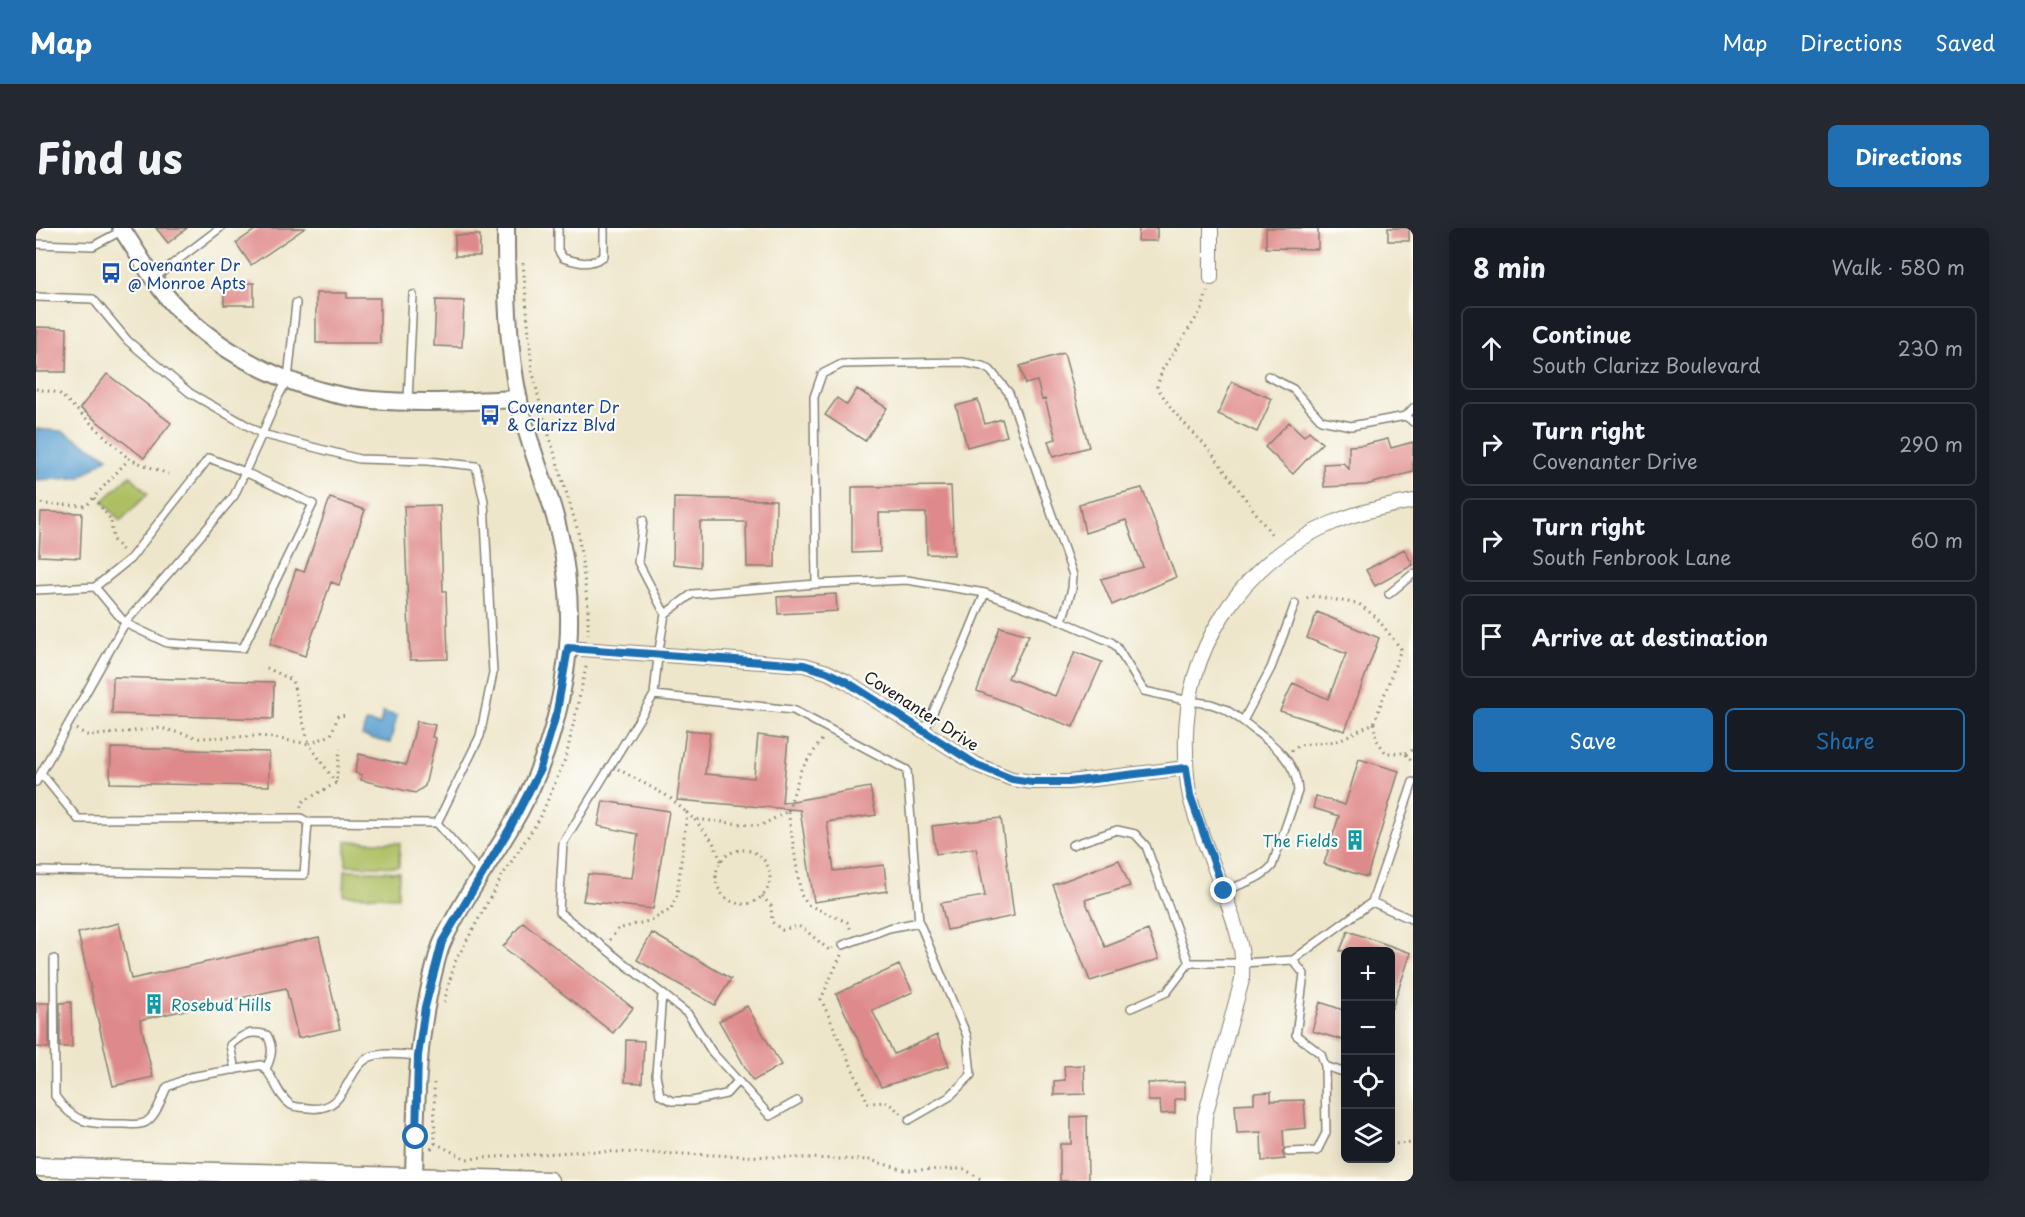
<!DOCTYPE html>
<meta charset="utf-8">
<style>
body{margin:0;font-family:"Playpen Sans",sans-serif;background:#242831;color:#f1f3f6}
.controls{position:absolute;right:18px;bottom:18px;display:grid;overflow:hidden;border-radius:9px;box-shadow:0 3px 15px #0003}
.controls button{width:54px;height:54px;display:grid;place-items:center;padding:0;border:0;border-bottom:2px solid #363941;background:#171b24;color:#f1f3f6;font:30px sans-serif}
.stop{position:absolute;width:18px;height:18px;margin:-14px;border:4px solid #1f6fb2;border-radius:50%;background:#fff}
.stop.end{background:#1f6fb2;border-color:#fff;box-shadow:0 2px 6px #0008}
.list{margin:0;padding:0;list-style:none}
h2{display:flex;justify-content:space-between;align-items:center;height:78px;margin:0;padding:0 24px;font-size:26px}
h2 small{font-size:20px;font-weight:400;color:#9ea1a6}
.list li{display:grid;grid-template-columns:39px 1fr auto;gap:18px;align-items:center;box-sizing:border-box;height:84px;margin:0 12px 12px;padding:0 12px;border:2px solid #363941;border-radius:9px}
.list b{display:block;font-size:22px;white-space:nowrap}
.list p{margin:0;font-size:20px;white-space:nowrap;color:#9ea1a6}
.list em{font-size:20px;font-style:normal;color:#9ea1a6}
.actions{display:flex;gap:12px;padding:18px 24px}
.actions a{flex:1;padding:14px 0;border:2px solid #1f6fb2;border-radius:9px;text-align:center;font-size:21px;color:#1f6fb2}
.actions .main{background:#1f6fb2;color:#fff}
.icon{flex:none;width:33px;height:33px;fill:none;stroke:currentColor;stroke-width:2;stroke-linecap:round;stroke-linejoin:round}
.map{position:relative;flex:none;width:1377px;height:953px;overflow:hidden;border-radius:9px}
header{display:flex;align-items:center;gap:36px;box-sizing:border-box;height:84px;padding:0 30px;background:#1f6fb2;color:#fff}
header strong{font-size:28px}
nav{display:flex;gap:33px;margin-inline-start:auto;font-size:21px}
.intro{display:flex;align-items:center;justify-content:space-between;box-sizing:border-box;height:144px;padding:0 36px}
h1{margin:0;font-size:42px}
.button{padding:15px 27px;border-radius:9px;background:#1f6fb2;color:#fff;font-size:21px;font-weight:700}
main{display:flex;gap:36px;padding:0 36px}
aside{flex:1;background:#171b24;border-radius:9px;box-shadow:0 3px 15px #0003}
.map>svg:first-child{display:block}
.green{fill:#aebf63;stroke:#656e40;stroke-width:1.5}
.water{fill:#5ca1d1;stroke:#3c5e76;stroke-width:1.5}
.building{fill:#df8a8a}
.lines{fill:none;stroke-linecap:round;stroke-linejoin:round}
.service-casing{stroke:#858173;stroke-width:10}
.minor-casing{stroke:#858173;stroke-width:16}
.tertiary-casing{stroke:#858173;stroke-width:20}
.secondary-casing{stroke:#858173;stroke-width:21}
.path{stroke:#858173;stroke-width:3;stroke-dasharray:1.5 4.5;stroke-linecap:butt}
.service{stroke:#fff;stroke-width:7}
.minor{stroke:#fff;stroke-width:14}
.tertiary{stroke:#fff;stroke-width:16}
.secondary{stroke:#fff;stroke-width:18}
.route{stroke:#1f6fb2;stroke-width:8}
.labels{text-anchor:middle;dominant-baseline:central;stroke-width:4.5;stroke-linejoin:round;paint-order:stroke}
.transit-label{font-size:16px;fill:#164399;stroke:#fdfcf7;text-anchor:start}
.street-label{font-size:16px;fill:#1c1c1c;stroke:#fdfcf7}
.culture-label{font-size:16px;fill:#0d838f;stroke:#fdfcf7;text-anchor:end}
</style>
<header>
<strong>Map</strong>
<nav><a>Map</a><a>Directions</a><a>Saved</a></nav>
</header>
<div class="intro"><h1>Find us</h1><a class="button">Directions</a></div>
<main>
<div class="map">
<svg width="1377" height="953" viewBox="0 0 1377 953">
<rect width="100%" height="100%" fill="#fdfcf7"/>
<filter id="ink" filterUnits="userSpaceOnUse"><feTurbulence type="fractalNoise" baseFrequency=".0167" numOctaves="2"/><feDisplacementMap in="SourceGraphic" scale="12" xChannelSelector="R" yChannelSelector="G"/><feConvolveMatrix kernelMatrix="1 2 1 2 8 2 1 2 1" color-interpolation-filters="sRGB"/></filter>
<filter id="wash" filterUnits="userSpaceOnUse"><feTurbulence type="fractalNoise" baseFrequency=".008" numOctaves="4" result="noise"/><feDisplacementMap in="SourceGraphic" scale="24" xChannelSelector="R" yChannelSelector="G"/><feGaussianBlur stdDeviation="1.35" result="paint"/><feColorMatrix in="noise" values="0 0 0 0 0 0 0 0 0 0 0 0 0 0 0 0 0 1.4 0 .05"/><feComposite in="paint" operator="in"/></filter>
<g filter="url(#wash)">
<rect width="100%" height="100%" fill="#eee6ca"/>
<path class="green" d="M94,247l18,19 -28,27 -17,-20z
M310,613l54,2 -1,24 -53,-2z
M309,642l54,2 -1,25 -54,-2z"/>
<path class="water" d="M0,201l26,2 46,26 -29,21 -43,2z
M347,484l14,4 -7,27 -28,-7 4,-14 14,3z"/>
<g id="blocks">
<path class="building" d="M120,0h31l-19,15z
M222,0h47l-54,37 -15,-22z
M1103,0h18v13h-19z
M1230,0h52v21l-52,-1z
M1352,0h21v13h-21z
M419,7h25v21h-25z
M188,55h30v22h-30z
M280,65h31v5h33v45h-64z
M400,72l28,1 -2,46 -28,-1z
M0,99l31,1 -1,44h-30z
M1028,125l25,94 -36,10 -5,-16 8,-2 -11,-40 -3,1 -5,-19 -12,3 -5,-18z
M71,146l64,49 -27,35 -64,-50z
M1196,154l40,17 -15,33 -39,-18z
M821,161l30,19 -22,33 -40,-26 12,-17 10,7z
M942,172l7,24 17,-5 5,17 -40,11 -11,-41z
M1253,194l15,14 5,-5 13,12 -29,31 -28,-27z
M1352,211l3,9 22,-6v30l-47,13 -42,2 -1,-23 20,-1 6,6v-23l14,-1z
M915,258l3,69 -27,-1 -1,-41h-47l1,39 -28,1v-66z
M1106,260l34,89 -64,28 -11,-26 42,-12 -17,-47 -41,13 -6,-29z
M294,270l35,12 -26,75 -8,-3 -26,74 -35,-12 26,-75 8,3z
M638,270l102,2 -1,67h-28l-1,-45h-46v45l-27,-3z
M404,277l3,86h3l2,68 -38,1 -6,-154z
M5,284l41,1 -2,45 -41,-2z
M1368,321l9,16 -38,21 -9,-16z
M800,366l1,17 -59,3 -1,-17z
M1281,384l62,26 -34,93 -65,-20 13,-28 35,16 18,-45 -39,-16z
M964,399l29,8 -21,43 47,18 20,-44 27,10 -29,65 -96,-36z
M77,449l161,5 -1,37 -161,-5z
M381,493l18,4 -3,12 4,1 -11,48 -10,7 -54,-13 1,-5 -7,-2 4,-19 47,11z
M650,502l24,2 -5,42 49,4 4,-43 30,4 -6,64 88,-16 6,28 -49,7 7,49 50,-6 3,26 -73,11 -14,-92 -123,-10z
M75,520l158,4v34l-159,-3z
M1323,531l40,12 -32,106 -43,-13 15,-48 -26,-8 3,-12 29,9z
M567,573l66,10 -16,98 -70,-8 5,-27 44,4 6,-44 -40,-8z
M965,590l13,98 -67,14 -6,-27 44,-7 -9,-48 -40,6 -4,-28z
M1083,632l11,26 -45,14 20,47 43,-17 11,29 -69,22 -37,-96z
M487,694l110,86 -20,25 -110,-86z
M83,695l12,56 188,-42 21,92 -42,9 -12,-50 -146,32 13,57 -40,9 -35,-153z
M1312,703l63,22 -19,55h-2v-57h-50z
M616,705l79,46 -16,26 -78,-45z
M863,737l14,27 -41,18 22,44 43,-19 12,31 -68,21 -45,-93z
M35,774l1,45h-12v-44z
M1284,774l26,9v30l-34,-10z
M0,775h13v45l-13,-1z
M711,778l34,59 -28,16 -34,-60z
M590,812l18,1 -2,42 -17,-1z
M1048,837l1,29 -31,1v-14l11,-1 -1,-14z
M1149,854v17h-10v14l-14,1 -1,-13h-12v-18z
M1235,864v9l33,-1 2,28 -23,2 1,18 -2,5 3,6 -23,2 -1,-29 -24,1 -2,-29 19,-1v-10z
M1051,888l1,65h-28v-37h11v-27z"/>
</g>
</g>
<g filter="url(#ink)">
<use href="#blocks" fill-opacity="0" stroke="#858173" stroke-width="1.5"/>
<g class="lines">
<g class="service-casing">
<path id="service" d="M522,0v22l5,8c17,5 26,8 41,-2v-28
M0,16l57,2 30,-16
M118,50l66,-50
M0,69l57,2 35,42 62,52 72,41 -28,62 -47,56 -62,71 -84,150
M260,75l-8,76 -9,16 -17,39 97,25 69,2 48,5 8,35 9,172 -13,63 -43,87
M1232,148l25,13 28,31 30,6 55,-10
M372,173l5,-106
M1377,180l-7,8 7,6
M607,292l-5,42 27,52 -7,42 -4,39
M780,356l-2,-187 8,-23 20,-10 120,-2 20,4 8,4 19,23 64,182 -1,14 -10,32 -77,-28
M0,362l59,-3 30,36 42,20 76,5 70,-144 -68,-32 -36,-14 -79,101 -35,28
M1353,366l24,-20
M629,386l27,-20 124,-10 91,-4 78,13 -23,56 -38,83
M1026,393l49,21 5,4 28,45 45,10 22,3 14,5 18,12 28,-53 24,-64
M0,554l5,-9 37,46 223,-1 7,4 129,1 43,49
M1036,617l45,-15 18,4 11,12 43,117
M0,643l268,4 4,-53
M1188,663c16,-7 36,-11 48,-25l26,-75c-1,-33 -32,-51 -55,-70
M1336,674l41,18
M807,717l46,-17 30,-6
M18,731l1,137c20,29 35,28 68,28 7,0 17,2 23,-2 11,-7 15,-23 21,-35l23,-10 71,-12c13,9 15,30 30,40 5,3 13,2 18,3 38,5 36,-37 59,-50 12,-7 38,-3 50,-2
M626,765l-6,82 4,20 12,6h20l34,-7 12,-13
M1095,780l36,-16 22,-29h53l51,-3
M1289,838l21,7
M199,842l-5,-25c13,-11 21,-15 37,-10 7,13 5,21 -1,34
M761,873l-27,15 -58,-64 -24,-38 -129,-102 4,-69 91,-148 139,15 114,60 12,152 48,114 4,39 -22,22 -40,23
M1252,924l29,-1 9,-18 -1,-67 -4,-12 -25,-19 8,-61 -11,-14 79,-58 41,-120"/>
</g>
<g class="minor-casing">
<path id="minor" d="M1175,0v50
M532,420l236,17 23,7 20,10 130,83 35,14 20,3h37l117,-14
M1166,953l3,-65 37,-136c0,-10 1,-21 -1,-31 -11,-53 -38,-100 -51,-152 -3,-14 -4,-30 -4,-45 -4,-99 53,-188 144,-228 26,-12 55,-17 83,-23"/>
</g>
<g class="tertiary-casing">
<path id="tertiary" d="M85,0c18,26 33,56 55,79 49,51 126,87 196,93 48,4 98,1 147,-1
M378,948c2,-68 2,-135 19,-202 3,-11 5,-23 10,-33 18,-39 44,-74 66,-111 33,-55 53,-118 59,-183 4,-48 -3,-101 -18,-147 -11,-32 -24,-65 -31,-99 -12,-57 -13,-115 -13,-173"/>
</g>
<g class="secondary-casing">
<path id="secondary" d="M0,939l513,14"/>
</g>
<path class="path" d="M487,35l9,106 10,43 36,119 10,76v29
M1171,63l-5,18 -40,61 -5,17 17,25 37,40 61,83
M0,161l23,4 70,66
M58,270l17,22 2,20 11,12
M0,272l7,4 43,2 43,-47 39,15
M1338,495l2,16 10,14h19l8,11
M40,501l13,7 72,-8 38,10 62,-2 48,8 -17,-64 -27,-13
M1255,523l8,-6 38,-4 37,-18 27,-74 -25,-32 -17,-13 -45,-8 -11,3
M1369,525l8,-3
M582,541l51,28 18,16
M300,555l-27,-39 22,-9 7,-19 10,-1
M265,579l1,-5 34,-19 4,-34
M752,583l13,-41 22,-32
M680 649a27 27 0 1 1 54 0a27 27 0 1 1-54 0Z
M685,633l-8,-19 -19,-23 66,7 28,-15 13,84 7,10 39,17 4,8
M726,668l9,10 1,16 10,8 16,-4 6,3 25,21 4,-2
M574,712l8,-11 34,-9 19,-11 6,-14 10,-82 7,6
M805,727l-20,44 47,104 19,-1 15,12
M408,774l11,-40 47,-86 38,-58 26,-61 21,-94
M399,915l31,16 121,-8 283,9 35,10 59,-1 20,12
M1354,916l23,-1
M395,921l4,-6 -1,-60"/>
<use href="#service" class="service"/>
<use href="#minor" class="minor"/>
<use href="#tertiary" class="tertiary"/>
<use href="#secondary" class="secondary"/>
</g>
</g>
<g class="lines" filter="url(#ink)">
<path class="route" d="M380,909l2,-81 7,-49 17,-65 68,-114 29,-56 18,-61 11,-63 236,17 23,7 20,10 130,83 35,14 20,3h37l117,-14 4,27 34,96"/>
</g>
<defs>
<g id="bus-bare" transform="scale(1.62)"><path d="M-5-6H5V4H4V6H2V4H-2V6H-4V4H-5ZM-3.5-4V0h7V-4ZM-3.5 1.2v1.5H-2V1.2ZM2 1.2v1.5H3.5V1.2Z" fill="#1a4fb4" stroke="#fdfcf7" stroke-width="2.5" paint-order="stroke"/></g>
<g id="building-bare" transform="scale(1.62)"><path d="M-4-6H4V6H1V3H-1V6H-4ZM-2.5-4.3h1.7v1.8h-1.7ZM.8-4.3h1.7v1.8H.8ZM-2.5-1h1.7V.8h-1.7ZM.8-1h1.7V.8H.8Z" fill="#0f9aa8" stroke="#fdfcf7" stroke-width="2.5" paint-order="stroke"/></g>
</defs>
<g fill-rule="evenodd">
<use href="#bus-bare" x="75" y="45"/>
<use href="#bus-bare" x="454" y="187"/>
<use href="#building-bare" x="1319" y="612"/>
<use href="#building-bare" x="118" y="776"/>
</g>
<g class="labels">
<g class="transit-label">
<text x="92" y="36">Covenanter Dr<tspan x="92" dy="18">@ Monroe Apts</tspan></text>
<text x="471" y="178">Covenanter Dr<tspan x="471" dy="18">&amp; Clarizz Blvd</tspan></text>
</g>
<g class="street-label">
<text transform="translate(886 482) rotate(33)">Covenanter Drive</text>
</g>
<g class="culture-label">
<text x="1302" y="612">The Fields</text>
<text x="135" y="776" text-anchor="start">Rosebud Hills</text>
</g>
</g>
</svg>
<div class="controls">
<button>+</button>
<button>−</button>
<button><svg class="icon" aria-label="locate" viewBox="0 0 24 24"><circle cx="12" cy="12" r="6"/><path d="M12 2v4M12 18v4M2 12h4M18 12h4"/></svg></button>
<button><svg class="icon" aria-label="layers" viewBox="0 0 24 24"><path d="M12 4l9 5-9 5-9-5zM3 14l9 5 9-5"/></svg></button>
</div>
<div class="stop" style="left:380px;top:909px"></div>
<div class="stop end" style="left:1188px;top:663px"></div>
</div>
<aside>
<h2>8 min<small>Walk · 580 m</small></h2>
<ul class="list">
<li><svg class="icon" aria-label="ahead" viewBox="0 0 24 24"><path d="M12 20V5M6 11l6-6 6 6"/></svg><div><b>Continue</b><p>South Clarizz Boulevard</p></div><em>230 m</em></li>
<li><svg class="icon" aria-label="right" viewBox="0 0 24 24"><path d="M7 20v-9h11M14 6l5 5-5 5"/></svg><div><b>Turn right</b><p>Covenanter Drive</p></div><em>290 m</em></li>
<li><svg class="icon" aria-label="right" viewBox="0 0 24 24"><path d="M7 20v-9h11M14 6l5 5-5 5"/></svg><div><b>Turn right</b><p>South Fenbrook Lane</p></div><em>60 m</em></li>
<li><svg class="icon" aria-label="arrive" viewBox="0 0 24 24"><path d="M6 21V4h12l-3 4 3 4H6"/></svg><div><b>Arrive at destination</b></div></li>
</ul>
<div class="actions"><a class="main">Save</a><a>Share</a></div>
</aside>
</main>
